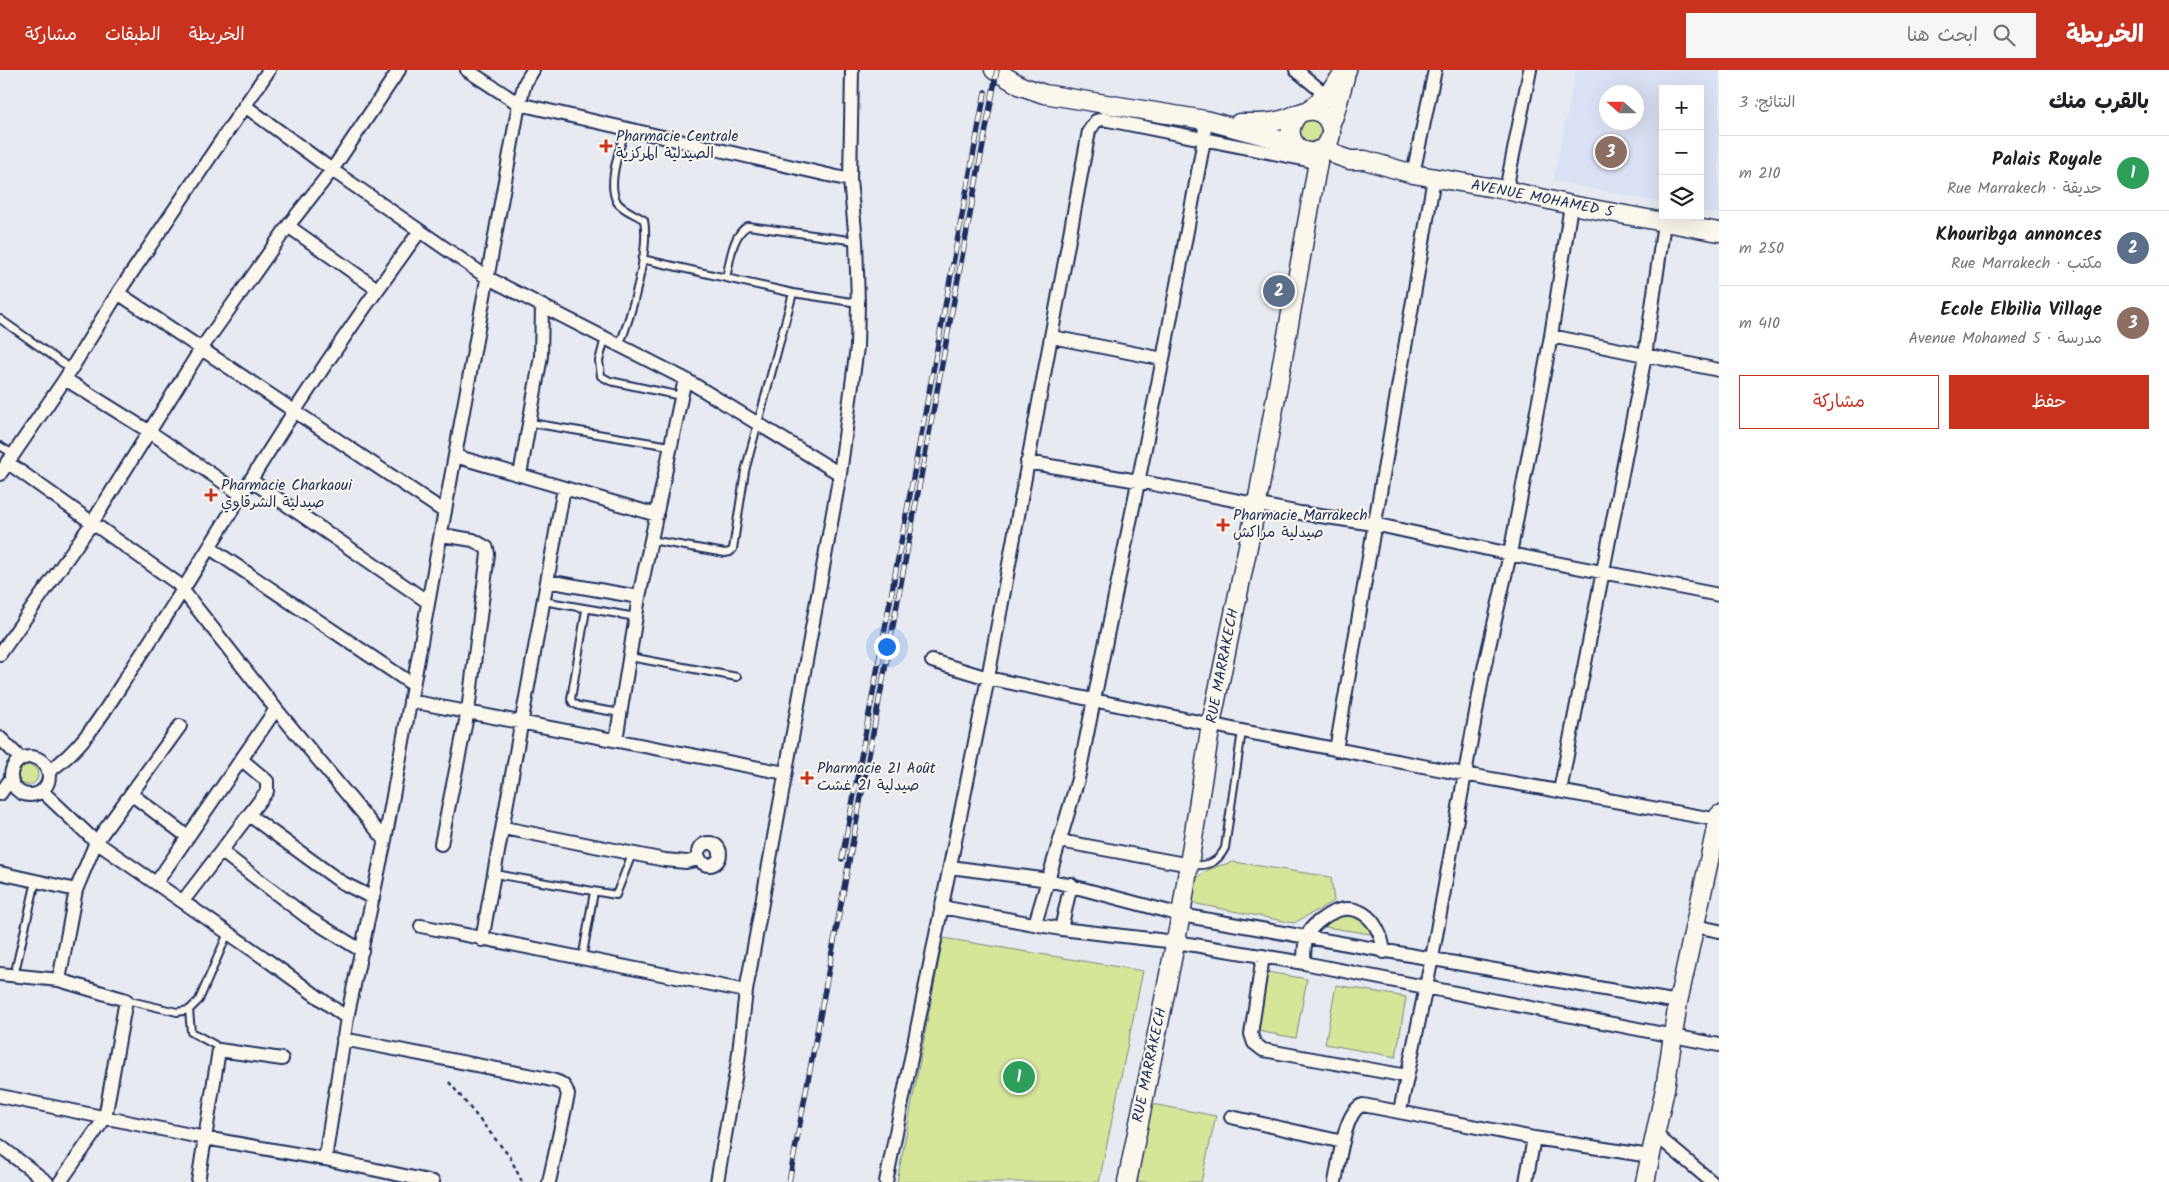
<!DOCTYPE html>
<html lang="ar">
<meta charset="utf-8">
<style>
body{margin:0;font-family:Kalam,"Playpen Sans Arabic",sans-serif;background:#f6f6f6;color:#202124;direction:rtl}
.controls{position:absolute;right:15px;top:15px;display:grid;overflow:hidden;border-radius:0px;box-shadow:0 5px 20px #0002}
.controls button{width:45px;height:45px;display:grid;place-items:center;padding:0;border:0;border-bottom:1px solid #e0e0e0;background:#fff;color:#202124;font:25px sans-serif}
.compass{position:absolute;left:1599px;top:15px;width:45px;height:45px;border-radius:50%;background:#fff;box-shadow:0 5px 20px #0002;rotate:291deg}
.you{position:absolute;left:886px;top:576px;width:18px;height:18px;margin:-12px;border:4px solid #fff;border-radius:50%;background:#1a73e8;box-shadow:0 0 0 8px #1a73e833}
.badge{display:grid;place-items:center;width:32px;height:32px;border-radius:50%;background:#c8321e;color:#fff;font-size:16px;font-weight:700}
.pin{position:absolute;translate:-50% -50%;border:2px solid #fff;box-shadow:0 1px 5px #0006}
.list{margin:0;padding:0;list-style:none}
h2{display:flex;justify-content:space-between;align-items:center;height:65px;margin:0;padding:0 20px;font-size:21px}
h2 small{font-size:16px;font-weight:400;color:#757577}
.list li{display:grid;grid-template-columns:32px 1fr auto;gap:15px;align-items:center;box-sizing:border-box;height:75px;padding:0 20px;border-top:1px solid #e0e0e0}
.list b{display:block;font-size:19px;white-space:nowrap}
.list p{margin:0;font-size:16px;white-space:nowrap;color:#757577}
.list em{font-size:16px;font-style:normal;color:#757577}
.actions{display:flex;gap:10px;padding:15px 20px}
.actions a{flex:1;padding:11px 0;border:1px solid #c8321e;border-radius:0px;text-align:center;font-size:18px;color:#c8321e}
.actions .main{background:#c8321e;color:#fff}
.icon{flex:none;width:28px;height:28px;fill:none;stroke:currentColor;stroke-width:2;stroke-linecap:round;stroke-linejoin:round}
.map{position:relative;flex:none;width:1719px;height:1112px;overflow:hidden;direction:ltr}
header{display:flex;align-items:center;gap:30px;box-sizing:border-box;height:70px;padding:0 25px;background:#c8321e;color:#fff}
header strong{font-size:24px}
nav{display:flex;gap:28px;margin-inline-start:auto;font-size:18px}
.search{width:350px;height:45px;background:#f6f6f6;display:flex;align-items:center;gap:12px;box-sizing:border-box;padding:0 18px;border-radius:0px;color:#757577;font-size:19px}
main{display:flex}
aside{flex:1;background:#fff}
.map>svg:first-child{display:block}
.built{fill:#dbe1f4;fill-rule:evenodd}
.green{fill:#d5e699;stroke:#788a7c}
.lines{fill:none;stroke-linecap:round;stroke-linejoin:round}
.lane-casing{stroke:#1b2f5e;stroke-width:10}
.street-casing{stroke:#1b2f5e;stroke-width:16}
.secondary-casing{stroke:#1b2f5e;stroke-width:21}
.path{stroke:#1b2f5e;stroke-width:2.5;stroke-dasharray:4 4;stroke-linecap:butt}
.lane{stroke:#fbf7ec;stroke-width:6}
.street{stroke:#fbf7ec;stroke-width:12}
.secondary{stroke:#fbf7ec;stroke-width:18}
.rail-casing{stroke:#1b2f5e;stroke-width:5.5}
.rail{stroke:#fbf7ec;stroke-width:4;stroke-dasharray:11;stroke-linecap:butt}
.poi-dot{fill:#c8321e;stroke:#fbf7ec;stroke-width:2}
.labels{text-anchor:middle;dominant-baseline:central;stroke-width:4;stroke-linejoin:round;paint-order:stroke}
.poi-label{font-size:15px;fill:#1b2f5e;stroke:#fbf7ec;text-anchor:start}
.street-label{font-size:15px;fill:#1b2f5e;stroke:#fbf7ec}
</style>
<header>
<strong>الخريطة</strong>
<div class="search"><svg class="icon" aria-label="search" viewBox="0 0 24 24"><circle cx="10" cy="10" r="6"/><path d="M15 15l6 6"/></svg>ابحث هنا</div>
<nav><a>الخريطة</a><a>الطبقات</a><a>مشاركة</a></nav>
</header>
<main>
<aside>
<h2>بالقرب منك<small>النتائج: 3</small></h2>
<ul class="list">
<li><span class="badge" style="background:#2e9e5b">1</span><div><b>Palais Royale</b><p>حديقة · Rue Marrakech</p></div><em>210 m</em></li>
<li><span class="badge" style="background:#5c6f8a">2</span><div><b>Khouribga annonces</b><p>مكتب · Rue Marrakech</p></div><em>250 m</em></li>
<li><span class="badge" style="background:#8d6e63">3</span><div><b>Ecole Elbilia Village</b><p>مدرسة · Avenue Mohamed 5</p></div><em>410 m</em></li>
</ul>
<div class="actions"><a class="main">حفظ</a><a>مشاركة</a></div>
</aside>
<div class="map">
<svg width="1719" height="1112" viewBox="0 0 1719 1112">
<rect width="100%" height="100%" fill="#e8eaf1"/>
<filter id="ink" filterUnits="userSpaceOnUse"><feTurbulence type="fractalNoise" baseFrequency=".02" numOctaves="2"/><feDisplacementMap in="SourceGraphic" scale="10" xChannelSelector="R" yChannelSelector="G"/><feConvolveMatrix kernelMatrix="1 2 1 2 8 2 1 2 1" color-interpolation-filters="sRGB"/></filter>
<g filter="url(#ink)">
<path class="built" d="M1576,0h143v144l-19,-3v-122h-37v114l-110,-22zM1606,22h30v30h-30z"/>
<path class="green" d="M1299 61a11 11 0 1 1 22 0a11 11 0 1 1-22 0Z
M18 705a10 10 0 1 1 20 0a10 10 0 1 1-20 0Z
M1234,792l97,15 3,24 -40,22 -97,-19 -7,-6c0,-25 22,-31 44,-36z
M1338,844c16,2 28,3 33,20l-46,-7z
M943,868l200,33 -44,211h-202z
M1267,902l40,7 -11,59 -39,-7z
M1336,915l70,12 -10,60 -71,-13z
M1152,1034l64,12 -15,66h-64z"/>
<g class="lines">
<g class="lane-casing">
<path id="lane" d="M642,189l151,34 65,10
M726,208c4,-16 6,-44 22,-52l108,15
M0,249l71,50
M605,268l-6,23 2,15 9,5 71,15
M619,276c12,-29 31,-96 25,-126 -8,-6 -22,-10 -27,-18 -11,-19 4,-56 9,-75
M531,353l139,23
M0,376l13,8
M651,470l74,13 5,-1 3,-3 12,-78 48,-178
M543,531l93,16
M586,540l-15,89 2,4 6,3 42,7
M630,587l107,20
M1190,795c17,1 27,-1 35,-17l17,-117
M495,804l121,21 16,-41
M582,889l12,-67
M14,906l22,-95
M126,930l51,12 12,-2 10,-10 29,-67
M189,940l2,22 24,13 4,5"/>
</g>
<g class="street-casing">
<path id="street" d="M533,0l-8,13 -6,21 331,76
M1296,0l30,25
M245,36l87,64 156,108 197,101 155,95
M1413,104l22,-104
M1506,120l24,-120
M288,156l89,63
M118,223l327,219
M1551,266l168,34
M1052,267l111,22
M65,309l85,53 92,63
M455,386l202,59
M7,392l170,121 99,126 109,131
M1027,392l111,19 162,32 74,11 136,30 209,41
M0,404l65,-95 53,-86 151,-223
M520,405l21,-119 1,-49
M252,411l176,121
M210,478l202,136
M547,511l92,16
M0,584l92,-131 109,-174 87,-123 44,-56 67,-100
M932,591l56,17 254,53 222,43 255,46
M410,631l375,72
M0,668l21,21
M616,670l23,-143 46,-218
M1336,680l98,-572
M11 706a19 19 0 1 1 38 0a19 19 0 1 1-38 0Z
M48,702c37,-25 59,-65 83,-102 38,-56 73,-114 109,-173 56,-91 116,-180 180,-266
M42,721l54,51 167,115 84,61
M1560,721l85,-435 19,-133
M0,724l10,-14
M131,724l57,43
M249,745l92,67 32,16
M504,758l161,32 21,2 14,-3
M1060,771l130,24
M698 784a11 11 0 1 1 22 0a11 11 0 1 1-22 0Z
M441,774l27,-133 20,-157 -1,-6 -14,-8 -31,-5
M222,782l85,65 55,34
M950,797l99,13 132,35 497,87
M0,803l76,17
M156,813l120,-174
M183,831l84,-110v-10l-26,-22
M941,837l120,22 115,13 128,21 415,82
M1035,854l43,-145 85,-420 41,-219 1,-20
M421,856l325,65
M1695,856l24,5
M1061,859l10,-45
M482,870l82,-452
M1263,886l-12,78 3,9 9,7 144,26
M1304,893c0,-8 0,-19 3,-27 3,-7 9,-13 15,-17 31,-24 58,-2 62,33
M0,904l59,6
M343,969l200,39c12,3 22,3 25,17l-19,87
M0,1026l205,42 120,21 108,23
M1400,1041l32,-153 51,-285 27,-119 41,-218 20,-131
M1231,1047l112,25
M1655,1064l57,48
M0,1076l47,36
M325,1089l22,-141 38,-178 134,-736 -52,-34
M60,1112l45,-64 21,-118 -67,-20 17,-90 20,-48 84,-116
M198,1112l21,-132 63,9
M717,1112l21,-121 8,-70 94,-517 17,-127 1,-44 -2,-62 -6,-61 2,-110
M886,1112l102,-504 101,-547 7,-10 7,-2 215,43
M1335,1112c4,-18 9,-72 28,-77l171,33 116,18
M1526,1112l8,-44"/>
</g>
<g class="secondary-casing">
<path id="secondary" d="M994,0l27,16 23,8 161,26 90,24
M1308,41l18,-16 21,-25
M1239,53c14,0 28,1 42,-3 11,-2 22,-11 33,-9 15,2 22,21 13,33 -18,22 -51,-5 -29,-29
M1330,54l4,-8 11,-39
M1325,76l13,10 12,4h15l48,14 93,16 65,15 148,27
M1127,1112l54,-267 30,-191 46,-221 61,-341v-12
M1645,1112l20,-93 13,-87 41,-187"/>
</g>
<path class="path" d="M449,1012l61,75 12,25"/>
<use href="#lane" class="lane"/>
<use href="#street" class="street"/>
<use href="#secondary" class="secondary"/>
<g class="rail-casing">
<path id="rail" d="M842,789l143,-767
M789,1112l208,-1112"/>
</g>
<use href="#rail" class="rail"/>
</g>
</g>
<g class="poi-dot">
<path d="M603.5 68.5h5v5h5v5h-5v5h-5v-5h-5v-5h5z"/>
<path d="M208.5 417.5h5v5h5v5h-5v5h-5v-5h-5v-5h5z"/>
<path d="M1220.5 447.5h5v5h5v5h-5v5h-5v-5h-5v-5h5z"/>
<path d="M804.5 700.5h5v5h5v5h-5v5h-5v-5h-5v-5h5z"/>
</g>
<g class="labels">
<g class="poi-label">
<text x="616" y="67">Pharmacie Centrale<tspan x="616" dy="17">الصيدلية المركزية</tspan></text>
<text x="221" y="416">Pharmacie Charkaoui<tspan x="221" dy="17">صيدلية الشرقاوي</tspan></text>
<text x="1233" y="446">Pharmacie Marrakech<tspan x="1233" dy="17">صيدلية مراكش</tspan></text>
<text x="817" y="699">Pharmacie 21 Août<tspan x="817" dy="17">صيدلية 21 غشت</tspan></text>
</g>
<g class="street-label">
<text transform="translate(1542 129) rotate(11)">AVENUE MOHAMED 5</text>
<text transform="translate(1223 596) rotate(-79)">RUE MARRAKECH</text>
<text transform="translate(1150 995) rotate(-78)">RUE MARRAKECH</text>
</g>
</g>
</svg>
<div class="controls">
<button>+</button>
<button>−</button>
<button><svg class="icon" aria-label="layers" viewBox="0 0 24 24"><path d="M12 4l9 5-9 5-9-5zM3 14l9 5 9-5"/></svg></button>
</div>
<svg class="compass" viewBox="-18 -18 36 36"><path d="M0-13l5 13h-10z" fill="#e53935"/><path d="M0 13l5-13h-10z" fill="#757577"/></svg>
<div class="you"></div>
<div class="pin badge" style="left:1019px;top:1007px;background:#2e9e5b">1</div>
<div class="pin badge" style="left:1279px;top:221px;background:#5c6f8a">2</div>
<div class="pin badge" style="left:1611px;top:82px;background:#8d6e63">3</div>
</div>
</main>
